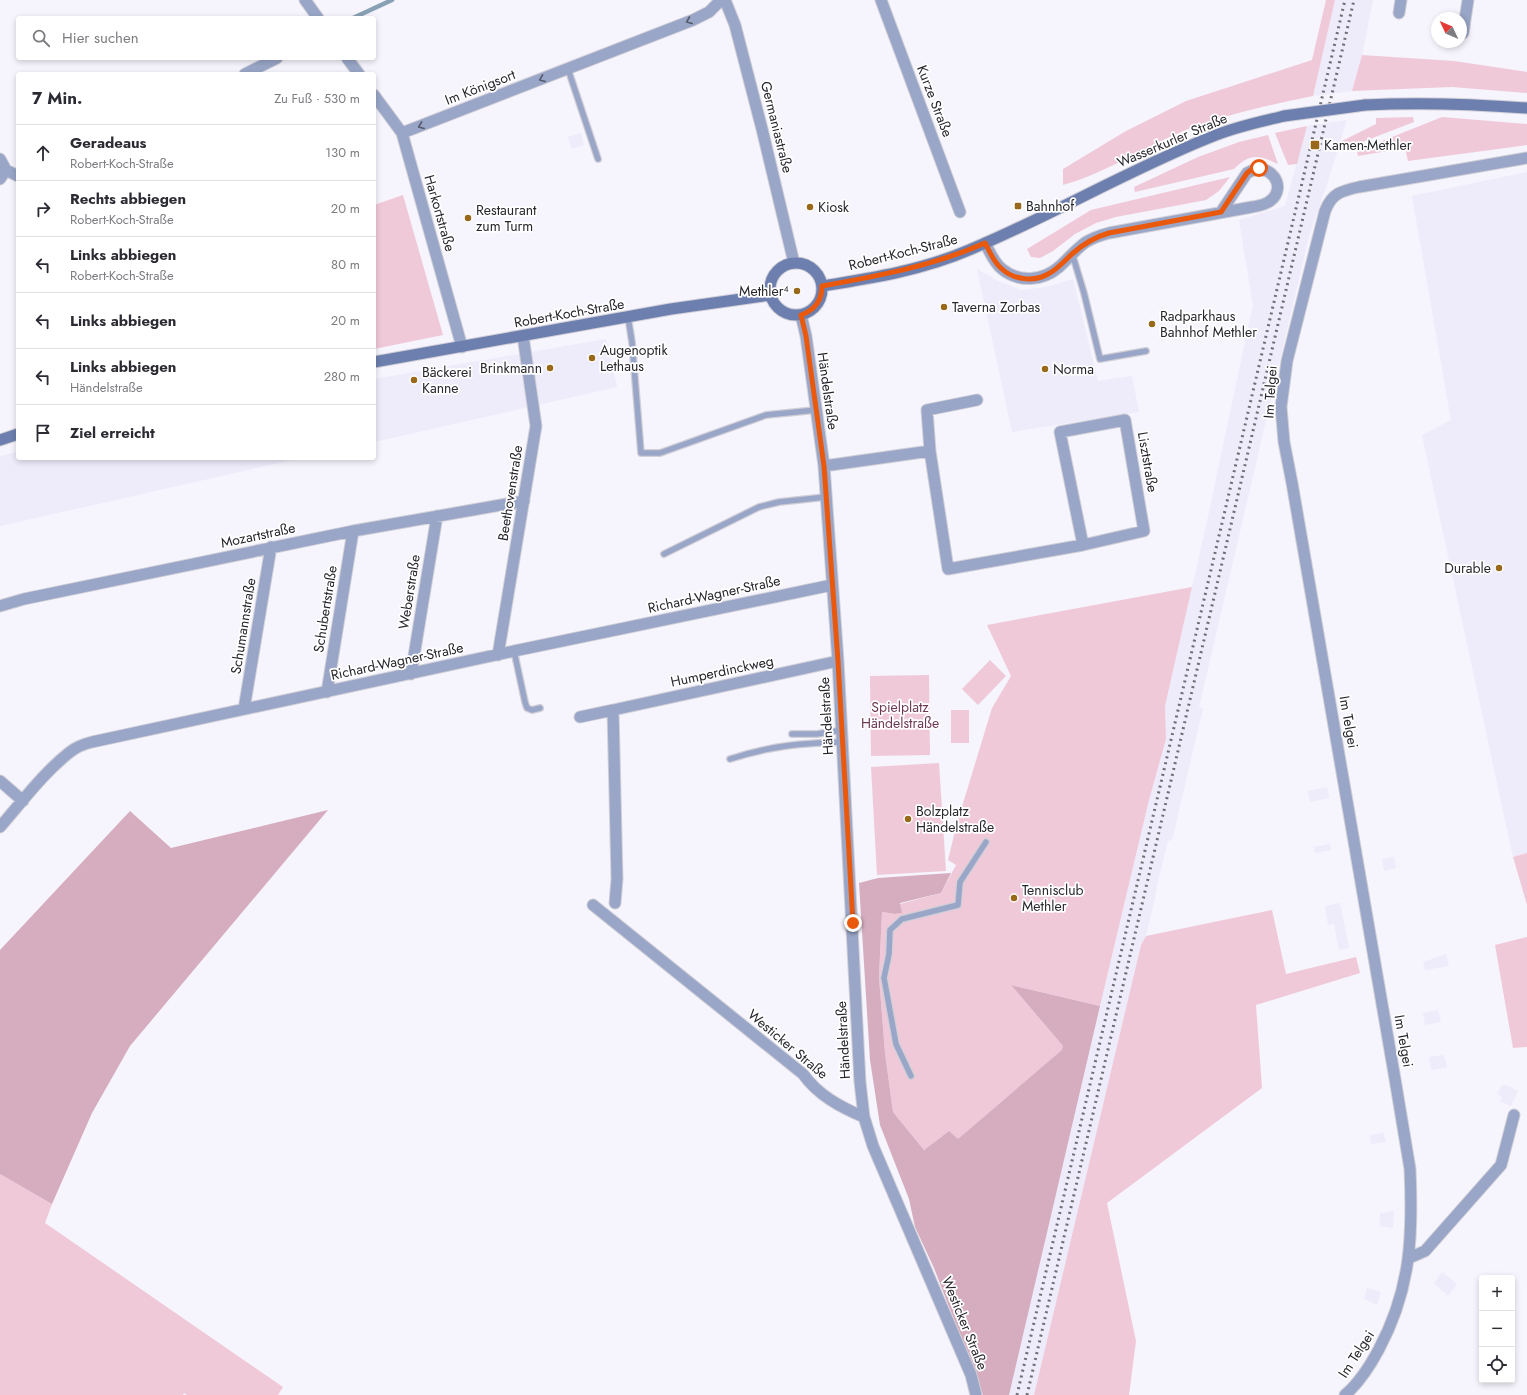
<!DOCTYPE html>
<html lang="de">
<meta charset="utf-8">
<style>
body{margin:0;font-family:Jost,sans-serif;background:#f2f2f3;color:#2b2b33}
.controls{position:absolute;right:12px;bottom:12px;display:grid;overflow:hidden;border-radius:4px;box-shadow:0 2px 6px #0003}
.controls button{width:36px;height:36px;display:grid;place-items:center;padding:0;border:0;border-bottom:1px solid #e1e1e2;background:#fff;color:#2b2b33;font:20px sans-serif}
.compass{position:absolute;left:1431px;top:12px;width:36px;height:36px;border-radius:50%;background:#fff;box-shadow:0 2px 6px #0003;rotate:314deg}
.stop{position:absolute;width:12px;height:12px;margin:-9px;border:3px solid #ea580c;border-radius:50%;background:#fff}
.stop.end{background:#ea580c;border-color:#fff;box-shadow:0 1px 4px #0008}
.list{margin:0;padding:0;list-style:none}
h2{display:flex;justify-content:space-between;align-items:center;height:52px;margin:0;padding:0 16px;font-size:17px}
h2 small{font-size:13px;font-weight:400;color:#7c7c81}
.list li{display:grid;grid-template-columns:26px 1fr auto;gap:12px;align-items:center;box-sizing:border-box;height:56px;padding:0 16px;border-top:1px solid #e1e1e2}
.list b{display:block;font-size:15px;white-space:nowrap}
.list p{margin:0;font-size:13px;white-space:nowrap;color:#7c7c81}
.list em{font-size:13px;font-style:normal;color:#7c7c81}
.icon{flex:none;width:22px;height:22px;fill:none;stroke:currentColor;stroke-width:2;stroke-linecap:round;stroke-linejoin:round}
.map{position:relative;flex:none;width:1527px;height:1395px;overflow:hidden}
.search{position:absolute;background:#fff;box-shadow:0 2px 6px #0003;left:16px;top:16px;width:360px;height:44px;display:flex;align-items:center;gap:10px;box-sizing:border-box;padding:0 14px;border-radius:4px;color:#7c7c81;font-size:15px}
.panel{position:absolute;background:#fff;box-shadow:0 2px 6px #0003;left:16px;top:72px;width:360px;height:388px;border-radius:4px}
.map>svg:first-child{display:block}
.built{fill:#eeebfb}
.green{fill:#f0c9d9}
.forest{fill:#d5adbe}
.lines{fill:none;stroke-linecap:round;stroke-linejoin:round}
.stream{stroke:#89a1b5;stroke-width:4.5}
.service-casing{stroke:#d1cfd7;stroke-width:8}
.minor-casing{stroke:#d1cfd7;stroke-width:13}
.secondary-casing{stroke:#d1cfd7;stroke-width:13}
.service{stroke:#99a6c7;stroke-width:5.5}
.minor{stroke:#99a6c7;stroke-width:11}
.secondary{stroke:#6c7fae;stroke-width:11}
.rail{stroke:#716f76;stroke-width:3;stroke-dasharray:2 4;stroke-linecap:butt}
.secondary-bridge-casing{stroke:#d1cfd7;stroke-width:13;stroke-linecap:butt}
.secondary-bridge{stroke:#6c7fae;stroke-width:11}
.oneway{stroke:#55596b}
.route{stroke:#ea580c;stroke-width:5}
.poi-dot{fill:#98691a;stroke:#fff;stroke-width:1.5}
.labels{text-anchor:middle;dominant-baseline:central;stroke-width:3.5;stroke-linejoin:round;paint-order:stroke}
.street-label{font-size:14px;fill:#28262d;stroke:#fff}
.poi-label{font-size:14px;fill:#28262d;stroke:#fff;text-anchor:start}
.park-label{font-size:14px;fill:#6d3851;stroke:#fff}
</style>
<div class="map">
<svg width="1527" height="1395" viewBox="0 0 1527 1395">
<rect width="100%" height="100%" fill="#f6f4fc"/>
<path class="built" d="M1335,0h38l-11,55 -10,36 -39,5z
M1347,120l-19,61 -19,55 -110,471 4,1 -31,132 -4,1 -11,44 -2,13 -9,38 -5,9 -107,450h-27l5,-15 88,-374 48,-202 18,-65 -1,-33 41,-180 47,-221 -14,-85 46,-14 22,-80z
M581,133l3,12 -12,4 -4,-12z
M1527,172v681l-14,4 -91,-422 29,-15 -39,-224z
M977,269l21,12 23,9 26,-3 26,-8 25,102 34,-5 7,36 -127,20z
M606,339l11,48 -243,55v-63z
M18,452v6h283l-301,68v-70z
M1327,787l2,11 -19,4 -2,-11z
M1330,844l1,6 -16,3 -1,-6z
M1394,857l2,11 -12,3 -2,-12z
M1340,903l9,45 -10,2 -5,-26 -6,1 -3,-19z
M1446,954l3,12 -24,4 -2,-8z
M1438,1010l3,12 -16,3 -2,-12z
M1444,1055l3,12 -16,3 -2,-13z
M1506,1085l12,6 -7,15 -11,-5 2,-4 -5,-3 4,-8z
M1384,1133l2,9 -15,2 -1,-9z
M1394,1211l-1,17 -13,-2v-13z
M1442,1272l15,12 -9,12 -14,-13z
M1367,1288l14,4 -4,13 -13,-6z"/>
<path class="green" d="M1326,0h9l-22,96c-43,9 -86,18 -127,34 -42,17 -80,43 -123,55v-16l63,-38 60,-30 126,-41z
M1362,55l92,6 73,11v21l-75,-6 -100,4z
M1413,117l1,5 -70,27 -2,-8 34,-17v-6z
M1442,117l85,7v21l-119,16 -3,-13 -47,8 -1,-5z
M1307,126l-10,38 -9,1 -13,-32z
M1268,135l10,29c-19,-9 -28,-11 -44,5l-99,23 -1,-5 64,-30 41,-15z
M1230,177l-11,14 -13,9 -90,17 -20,6 -21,11 -22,17 -13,7 -9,-1 -4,-8 64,-39z
M403,195l40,140 -69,14v-144z
M1192,587l-27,119 1,33 -18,65 -48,202 -89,-21 52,61v4l-106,90 -8,-9 -25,19 -31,-38 -8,-59 -6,-76 3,-65 13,2 6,-1 -1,-9 41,-11 15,-28 -8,-5 9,-37 35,-115 19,-32 -24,-51z
M990,660l16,16 -28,29 -16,-16z
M929,675l1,80 -59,1 -1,-80z
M951,710h18v33h-18z
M939,763l7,108 -69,4 -6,-108z
M1527,853v52l-14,-48z
M1272,910l14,64 70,-17 4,16 -104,32 6,83 -155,115 29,138 -7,54h-95l107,-450 5,-9z
M1527,937v110l-14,1 -18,-103z
M0,1174l52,30 -7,19 238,164 -5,8h-91l-3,-2 -1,2h-183z"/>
<path class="forest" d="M328,810l-198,236 -38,67 -40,91 -52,-30v-224l130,-139 41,37z
M951,873l-10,20 -41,10 2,10 -7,1 -13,-2 -3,65 6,76 8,59 31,38 25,-19 9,8 104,-89 1,-4 -52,-61 89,21 -91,389h-26l-49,-127 -19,-41 -6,-28 -29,-74 -10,-65 -11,-177 19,-5z"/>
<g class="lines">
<path class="stream" d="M353,18l39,-18"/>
<g class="service-casing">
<path id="service" d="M568,69l30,90
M1072,253l12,40 16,66 46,-8
M628,317l4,25 9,111h19l106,-38 50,-5
M664,554l95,-47 20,-5 47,-5
M514,651l11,51 2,6 5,2 8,-2
M792,734h25l25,-4
M730,759c40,-13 71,-16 112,-17
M911,1076l-15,-32 -12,-66 5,-24 1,-24 12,-11 56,-14 2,-23 26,-40"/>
</g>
<g class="minor-casing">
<path id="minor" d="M305,0l13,18
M725,0l10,25 27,104 32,134
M881,0l79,212
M1399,13l2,-13
M1463,33l5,-33
M347,58l12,16
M245,74l32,-16
M374,95l28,38 60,214
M402,133l291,-113 16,-8 12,-12
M0,159l6,11 -6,9
M6,170l12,6
M985,243c5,9 9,20 17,26 17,14 41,12 57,-2 9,-8 17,-18 27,-25 7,-4 15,-7 23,-9l143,-26c6,-1 13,-2 18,-6 19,-14 -1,-42 -23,-28l-26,39
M801,315l5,21 18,130 14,195 22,421 4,35 9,29 98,229 5,20
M930,451l-3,-41 50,-10
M824,466l106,-15 18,118 135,-24 61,-14 -19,-111 -65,12 23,113
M0,606l24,-7 329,-68 171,-30
M498,655l38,-229 -13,-90
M411,674l26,-158
M327,692l26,-161
M244,709l27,-162
M580,717l33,-7
M0,781l23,20
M0,827c22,-25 43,-54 70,-75 6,-5 14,-8 22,-10l422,-91 318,-66
M615,903l2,-24 -4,-169 225,-49
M593,905l210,169c15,21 37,33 61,43
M1409,1258l16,-7 76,-86 13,-50
M1345,1395c14,-12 25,-29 34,-46 32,-60 34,-113 31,-180l-15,-90 -103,-596 -8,-41 -3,-35 6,-46 38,-150c7,-18 16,-20 34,-24l168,-29"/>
</g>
<g class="secondary-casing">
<path id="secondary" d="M1365,105c55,-3 107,-1 162,3
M770 289a26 26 0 1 1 52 0a26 26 0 1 1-52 0Z
M822,286c50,-8 101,-16 147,-36 82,-34 159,-80 242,-113 23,-10 48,-15 73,-21
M374,362l297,-53 99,-14
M0,440l18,-6"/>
</g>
<use href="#service" class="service"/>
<use href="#minor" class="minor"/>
<use href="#secondary" class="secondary"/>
<path class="rail" d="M1017,1395l328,-1395
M1027,1395l327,-1395"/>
<g class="secondary-bridge-casing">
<path id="secondary-bridge" d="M1284,116l81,-11"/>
</g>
<use href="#secondary-bridge" class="secondary-bridge"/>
</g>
<defs><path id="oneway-chevron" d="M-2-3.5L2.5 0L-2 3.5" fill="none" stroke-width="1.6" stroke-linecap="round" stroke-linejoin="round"/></defs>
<g class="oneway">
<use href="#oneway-chevron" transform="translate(689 21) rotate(157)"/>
<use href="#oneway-chevron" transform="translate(542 79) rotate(159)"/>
<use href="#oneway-chevron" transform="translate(421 126) rotate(159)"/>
</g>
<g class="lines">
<path class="route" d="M853,923l-15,-262 -14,-195 -18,-130 -5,-21c14,-5 21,-14 21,-29 56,-10 111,-20 163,-43 5,9 9,20 17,26 12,11 32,13 46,5 10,-5 16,-13 24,-20 11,-10 23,-17 37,-21l112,-21 26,-39 5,-4 7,-1"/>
</g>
<g class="poi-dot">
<rect x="1310" y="140" width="10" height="10" rx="2"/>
<rect x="1014" y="202" width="8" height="8" rx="2"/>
<circle cx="810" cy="207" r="4"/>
<circle cx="468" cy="218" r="4"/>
<circle cx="797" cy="291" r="4"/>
<circle cx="944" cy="307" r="4"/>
<circle cx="1152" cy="324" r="4"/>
<circle cx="592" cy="358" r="4"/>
<circle cx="550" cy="368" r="4"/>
<circle cx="1045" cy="369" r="4"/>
<circle cx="414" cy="380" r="4"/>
<circle cx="1499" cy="568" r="4"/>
<circle cx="908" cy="819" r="4"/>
<circle cx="1014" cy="898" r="4"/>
</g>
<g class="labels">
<g class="street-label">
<text transform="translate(480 87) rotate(-21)">Im Königsort</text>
<text transform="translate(935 101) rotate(69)">Kurze Straße</text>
<text transform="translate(777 127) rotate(76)">Germaniastraße</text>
<text transform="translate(1172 140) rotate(-23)">Wasserkurler Straße</text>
<text transform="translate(440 213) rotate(74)">Harkortstraße</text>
<text transform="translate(903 252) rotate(-14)">Robert-Koch-Straße</text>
<text transform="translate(569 313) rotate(-10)">Robert-Koch-Straße</text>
<text transform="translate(828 391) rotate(82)">Händelstraße</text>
<text transform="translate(1270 392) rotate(-86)">Im Telgei</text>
<text transform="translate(1148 462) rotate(80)">Lisztstraße</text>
<text transform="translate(510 493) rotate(-81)">Beethovenstraße</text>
<text transform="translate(258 535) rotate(-12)">Mozartstraße</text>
<text transform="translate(409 592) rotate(-81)">Weberstraße</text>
<text transform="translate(714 594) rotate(-12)">Richard-Wagner-Straße</text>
<text transform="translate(325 609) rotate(-81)">Schubertstraße</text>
<text transform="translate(243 626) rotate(-81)">Schumannstraße</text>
<text transform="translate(397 661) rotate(-12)">Richard-Wagner-Straße</text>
<text transform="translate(722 671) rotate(-12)">Humperdinckweg</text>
<text transform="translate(826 716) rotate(-93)">Händelstraße</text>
<text transform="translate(1349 722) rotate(80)">Im Telgei</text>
<text transform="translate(843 1040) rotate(-93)">Händelstraße</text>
<text transform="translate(1404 1041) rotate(80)">Im Telgei</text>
<text transform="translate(788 1044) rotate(40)">Westicker Straße</text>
<text transform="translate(965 1323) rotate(68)">Westicker Straße</text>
<text transform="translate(1356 1354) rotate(-57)">Im Telgei</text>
</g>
<g class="poi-label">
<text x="1324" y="145">Kamen-Methler</text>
<text x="1026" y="206">Bahnhof</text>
<text x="818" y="207">Kiosk</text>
<text x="476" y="210">Restaurant<tspan x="476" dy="16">zum Turm</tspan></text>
<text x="789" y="291" text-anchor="end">Methler⁴</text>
<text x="952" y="307">Taverna Zorbas</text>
<text x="1160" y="316">Radparkhaus<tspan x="1160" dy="16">Bahnhof Methler</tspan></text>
<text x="600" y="350">Augenoptik<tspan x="600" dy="16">Lethaus</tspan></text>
<text x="542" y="368" text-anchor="end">Brinkmann</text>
<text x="1053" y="369">Norma</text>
<text x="422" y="372">Bäckerei<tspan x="422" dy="16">Kanne</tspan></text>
<text x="1491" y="568" text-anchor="end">Durable</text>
<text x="916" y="811">Bolzplatz<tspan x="916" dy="16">Händelstraße</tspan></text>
<text x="1022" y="890">Tennisclub<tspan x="1022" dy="16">Methler</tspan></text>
</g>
<g class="park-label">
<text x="900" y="707">Spielplatz<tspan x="900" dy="16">Händelstraße</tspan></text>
</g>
</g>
</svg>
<div class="controls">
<button>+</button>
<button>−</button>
<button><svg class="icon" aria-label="locate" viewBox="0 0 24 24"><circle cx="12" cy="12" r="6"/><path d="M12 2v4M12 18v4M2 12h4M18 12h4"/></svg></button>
</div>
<svg class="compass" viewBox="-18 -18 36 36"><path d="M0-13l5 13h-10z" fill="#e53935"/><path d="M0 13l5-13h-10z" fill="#7c7c81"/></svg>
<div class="stop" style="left:1259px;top:168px"></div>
<div class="stop end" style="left:853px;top:923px"></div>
<div class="search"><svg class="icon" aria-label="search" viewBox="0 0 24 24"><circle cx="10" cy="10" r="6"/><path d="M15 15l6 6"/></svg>Hier suchen</div>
<section class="panel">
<h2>7 Min.<small>Zu Fuß · 530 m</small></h2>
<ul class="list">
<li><svg class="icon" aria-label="ahead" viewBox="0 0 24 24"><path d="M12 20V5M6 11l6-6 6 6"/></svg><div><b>Geradeaus</b><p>Robert-Koch-Straße</p></div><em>130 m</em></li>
<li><svg class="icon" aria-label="right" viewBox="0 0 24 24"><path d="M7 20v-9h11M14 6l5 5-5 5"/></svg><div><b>Rechts abbiegen</b><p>Robert-Koch-Straße</p></div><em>20 m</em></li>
<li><svg class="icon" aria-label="left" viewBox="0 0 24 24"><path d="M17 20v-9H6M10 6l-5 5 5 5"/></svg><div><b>Links abbiegen</b><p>Robert-Koch-Straße</p></div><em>80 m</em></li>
<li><svg class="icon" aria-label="left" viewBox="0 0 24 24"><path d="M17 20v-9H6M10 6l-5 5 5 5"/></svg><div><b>Links abbiegen</b></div><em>20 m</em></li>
<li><svg class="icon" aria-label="left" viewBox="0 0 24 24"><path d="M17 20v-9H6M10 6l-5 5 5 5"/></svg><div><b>Links abbiegen</b><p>Händelstraße</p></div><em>280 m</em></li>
<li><svg class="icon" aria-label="arrive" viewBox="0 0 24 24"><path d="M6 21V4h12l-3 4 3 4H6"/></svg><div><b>Ziel erreicht</b></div></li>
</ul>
</section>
</div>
